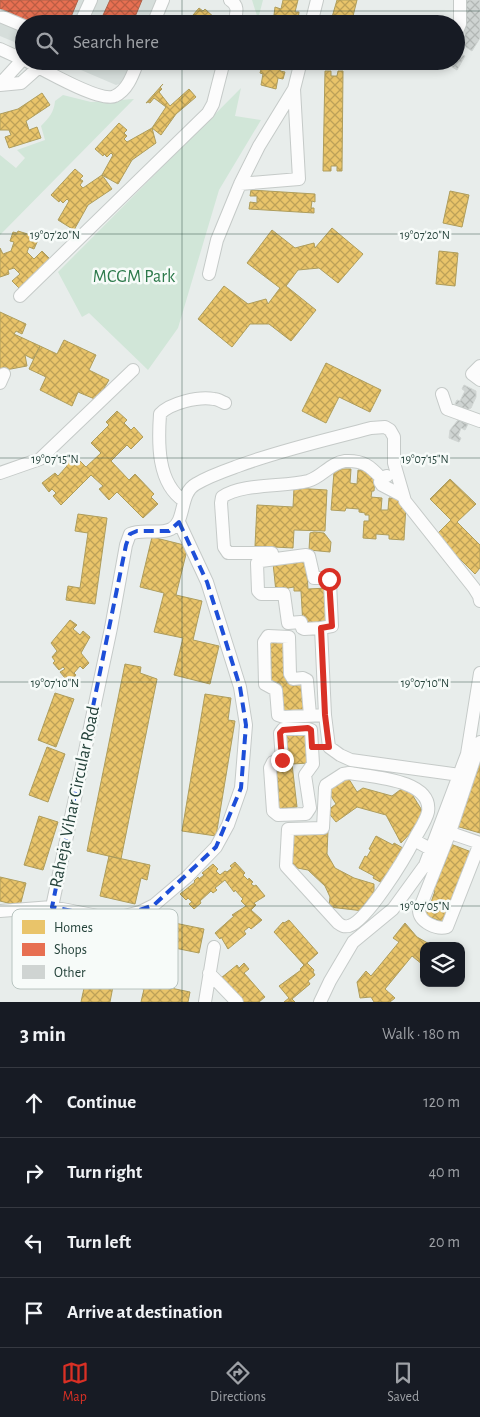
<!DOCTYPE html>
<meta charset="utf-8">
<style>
body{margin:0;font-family:"Alegreya Sans",sans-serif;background:#242831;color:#f1f3f6}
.controls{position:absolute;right:15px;bottom:15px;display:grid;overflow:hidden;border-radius:10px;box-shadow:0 2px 8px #0003}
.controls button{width:45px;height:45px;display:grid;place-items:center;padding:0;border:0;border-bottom:1px solid #363941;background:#171b24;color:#f1f3f6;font:25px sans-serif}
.stop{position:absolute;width:15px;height:15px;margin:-11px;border:4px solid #d93025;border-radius:50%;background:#fff}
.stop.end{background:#d93025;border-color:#fff;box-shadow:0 1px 5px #0008}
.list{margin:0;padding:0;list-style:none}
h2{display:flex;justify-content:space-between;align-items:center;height:65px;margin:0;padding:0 20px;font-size:21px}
h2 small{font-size:16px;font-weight:400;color:#9ea1a6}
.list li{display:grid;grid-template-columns:32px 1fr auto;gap:15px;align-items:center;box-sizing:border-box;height:70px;padding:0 20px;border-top:1px solid #363941}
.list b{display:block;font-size:19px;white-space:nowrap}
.list em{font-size:16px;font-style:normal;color:#9ea1a6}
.icon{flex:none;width:28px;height:28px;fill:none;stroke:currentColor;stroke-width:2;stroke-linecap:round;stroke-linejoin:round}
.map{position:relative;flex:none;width:480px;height:1002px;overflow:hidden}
.search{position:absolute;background:#171b24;box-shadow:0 2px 8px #0003;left:15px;right:15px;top:15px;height:55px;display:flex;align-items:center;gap:12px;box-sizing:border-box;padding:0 18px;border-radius:28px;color:#9ea1a6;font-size:19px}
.sheet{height:345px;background:#171b24}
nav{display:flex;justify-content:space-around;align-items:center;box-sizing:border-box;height:70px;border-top:1px solid #363941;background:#171b24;font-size:14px;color:#9ea1a6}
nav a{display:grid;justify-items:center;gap:2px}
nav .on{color:#d93025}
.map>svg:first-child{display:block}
.built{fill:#d6dedb}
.park{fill:#d1e6d8}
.homes{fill:url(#homes-cross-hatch);stroke:#ae9d5c}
.shops{fill:url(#shops-cross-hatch);stroke:#ac624a}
.building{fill:url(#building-cross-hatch);stroke:#d1d6d4}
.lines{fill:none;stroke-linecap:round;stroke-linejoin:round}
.minor-casing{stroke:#c5cac8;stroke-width:14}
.minor{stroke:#fcfcfc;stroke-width:12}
.route{stroke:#d93025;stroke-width:6}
.marked{fill:none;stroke:#1d4ed8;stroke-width:4;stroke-dasharray:10 6;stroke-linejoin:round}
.ticks{fill:none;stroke:#24423a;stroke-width:1;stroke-opacity:0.45}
.labels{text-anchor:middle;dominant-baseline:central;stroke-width:5;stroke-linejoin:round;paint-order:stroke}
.park-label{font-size:18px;fill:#2d7a4b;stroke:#f7fbf9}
.street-label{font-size:18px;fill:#24423a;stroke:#f7fbf9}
.key{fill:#f7fbf9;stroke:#b8c4c0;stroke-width:1}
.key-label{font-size:14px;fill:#24423a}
.ticks-label{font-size:12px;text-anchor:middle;fill:#24423a;stroke:#f7fbf9;stroke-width:5;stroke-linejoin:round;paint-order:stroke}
</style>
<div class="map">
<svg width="480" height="1002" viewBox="0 0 480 1002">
<defs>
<pattern id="homes-cross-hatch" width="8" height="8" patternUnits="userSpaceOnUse" patternTransform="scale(1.25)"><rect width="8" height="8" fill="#e9c46a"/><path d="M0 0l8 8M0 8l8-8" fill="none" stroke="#bda158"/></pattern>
<pattern id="shops-cross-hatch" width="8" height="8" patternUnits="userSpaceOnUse" patternTransform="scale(1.25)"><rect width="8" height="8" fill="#e76f51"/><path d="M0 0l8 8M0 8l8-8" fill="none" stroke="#bb5d44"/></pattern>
<pattern id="building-cross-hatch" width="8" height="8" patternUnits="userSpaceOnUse" patternTransform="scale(1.25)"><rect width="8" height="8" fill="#cfd4d2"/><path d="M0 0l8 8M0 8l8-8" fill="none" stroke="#b2b7b5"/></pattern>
</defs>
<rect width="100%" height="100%" fill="#e8edeb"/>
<path class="built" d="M0,0h157l-10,24h-123v22l-24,-10z
M60,61h73l-8,21 -9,3z"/>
<path class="park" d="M252,0h11l-5,19z
M241,88l-6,28 26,4 -42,70 -41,138 -30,42 -59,-57 -7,4 -24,-45z
M63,95l28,7 43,-3 -134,136v-80l16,13 9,-10 -8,-8 28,-10 -4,-14c8,-8 13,-14 14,-25z"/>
<path class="homes" d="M283,0h15l-3,12h4l-1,8 -5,-1 -1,5h-15l2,-8 -5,-1 1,-8 6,2z
M337,0h20l-6,24h-21z
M199,8l4,3 2,-2 12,11 -2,2 2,2h-26l6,-6 -4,-3z
M172,18h10l-1,6h-12v-2h3z
M268,61h15l-3,10 5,1 -2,7 -5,-1 -2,11 -15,-4 2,-11 -3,-1 2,-7 5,1z
M325,71h6v5h6l1,-5h5l-1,100h-5v-5h-6v5h-8z
M163,84l-3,3 2,2 -3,3 11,14 19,-17 7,8 -20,17 -15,21 -9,-7 14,-21 -12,-9 -4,5 -2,-1 -2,1z
M42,93l8,12 -24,16 3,9 8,-3 4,11 -32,10 -4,-11 6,-2 -2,-5h-9v-16l18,-5z
M119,123l8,7 -3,3 3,3 -3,3 3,3 25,-14 4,15 -24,17 -14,24 -16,-9 11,-20 -2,-2 -4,4 -3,-3 -1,2 -8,-7z
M75,169l8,7 -3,3 3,2 -3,4 3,3 19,-13 10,14 -24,16 -14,25 -16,-10 11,-19 -2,-2 -4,4 -3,-3 -1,2 -8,-7z
M251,190l64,4v8l-3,-1 -1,7h3v5l-65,-4 1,-7 7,1v-7h-7z
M450,191l19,4 -7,32 -19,-4z
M332,228l31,26 -25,29 -19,-15 -21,2 -12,16 30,24 -25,31 -22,-17h-19l-18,23 -34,-28 26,-33 24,18 18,-5 2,5 12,-16 -33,-25 25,-33 23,18 19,-5 1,5z
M18,231l16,5 -1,3 5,1 -4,9 -5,-2 -2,5 7,7 8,-8 9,9 -30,30 -9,-9 8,-7 -6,-6 -6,2 1,4 -9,3v-29l3,6 8,-3 3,-9 -4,-1 3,-9 4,1z
M439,251l19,2 -3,33 -19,-2z
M0,312l26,12 -4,10 -6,-3 -2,3 26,12 -7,13 -8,-4 2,11 -27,5z
M64,340l32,15 -7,15 20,10 -12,20 -19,-8 -6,14 -32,-16 6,-13 -17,-8 11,-23 17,8z
M326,363l55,27 -11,22 -31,-15 -13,26 -24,-12z
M117,411l10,9 -3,3 7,7 3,-3 9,10 -12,12 -4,-4 -16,16 18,19 6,-6 19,20 -3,3 7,7 -15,14 -26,-26 -8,8 -10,-11 4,-3 -12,-11 -30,30 -8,-9 3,-3 -4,-4 -3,3 -7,-9 13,-10 3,3 9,-10 -2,-3 8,-9 13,13 15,-14 -10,-10 18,-18 -3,-3z
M337,469h14l-1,14 7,1 1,-14 14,1 -1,6h4l-1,14h-2l-1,6 11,1 -1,12h7l1,-12 13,1 4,6 -2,35 -15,-1v-4l-13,-1v5l-13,-1 1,-17h5v-6h-4v-2l-6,-1v-3l-13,-1 -1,3 -14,-1 3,-38h2z
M450,479l26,25 -19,18 23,23v23l-5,6 -39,-39 15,-15 -21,-21z
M294,488l33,2 -2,41 -31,-1 -1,18 -38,-2 2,-41 36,2z
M78,514l29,4 -12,86 -29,-4 2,-14 12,2 8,-55 -13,-2z
M314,532l10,1 7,9 -1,10 -21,-2 1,-17z
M152,537l36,9 -12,49 26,6 -9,39 26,6 -9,38 -36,-9 9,-37 -29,-6 10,-39 -24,-6z
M306,561l2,28 20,-1 3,36 -28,2 -2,-35h-7v-4l-6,1v4h-12l-3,-29z
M70,620l7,5 -4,4 7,6 3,-4 7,6 -9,16 8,10 -6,6 -3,-3 -6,7 2,2 -7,8 -9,-11 5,-3 -2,-2 -4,3 -6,-7 2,-2 -3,-4 5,-6 -6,-8z
M287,639l1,43 17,-2 4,33 -26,2 -3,-32 -12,1 -1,-15h4v-12h-4l-1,-17z
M125,664l16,3 -1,6 17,6 -36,180 -34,-8z
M55,693l19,6 -18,48 -18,-7z
M205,694l26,4 -3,22 7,1 -19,115 -34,-5z
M308,730l1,33 -17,1 5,43 -20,2 -2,-17h4l-2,-13 -4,1 -1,-15 12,-1 -2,-32z
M47,747l18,7 -17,48 -19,-7z
M480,755v78l-24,-7z
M347,776l10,16 6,-4 29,8 8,-6 10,-2 5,7 -2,1 10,16 -3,11 -19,20 -15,-28 -29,-8 -21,15 -9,-11 9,-7 -10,-16z
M39,816l19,6 -15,48 -19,-5z
M293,830h35l-1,24 8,14 19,10 20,6v9l-9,10 -1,8 -35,-4 1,-10 -5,-11 -17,-16 -16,-3z
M376,836l17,9 1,-2 9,5 -19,36 -11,-6 1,-2 -15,-8 6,-12 2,1 4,-7 -2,-1z
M448,843l26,10 -26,71 -26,-10 3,-7 4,1 6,-17 -4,-1 8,-21 3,1 6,-16z
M109,856l41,9 -3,15 -6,-2 -6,26 -35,-8z
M235,862l10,11 -2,2 5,5 1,-2 4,4 -2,2 3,2 2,-1 9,11 -11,7 2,2 -5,5 11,10 -11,9 -2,-2 -5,4 2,3 -18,15 -7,-12 -1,2 -5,-6 19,-17 -2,-1 14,-9 -5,-5 2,-2 -8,-9 -1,2 -9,-12 -10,8 2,2 -4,3 -2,-2 -11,10 1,2 -7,6 -5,-5 3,-2 -4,-4 -2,2 -6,-6 15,-12 -1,-1 4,-4 1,2 5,-4 -2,-2 11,-9 5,5 -2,2 4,4 5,-4 2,1 5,-4 -2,-2z
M0,877l26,6 -6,23 -20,-5z
M160,920l44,9 -5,24 -34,-7 -9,39 34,7 -2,10h-47l3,-13 -10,-2 10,-34 -2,-1 3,-16 11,3z
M289,920l29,33 -11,10 7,7 -1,2 2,3 -7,6 2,3 -18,15 3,3h-11l5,-4 -10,-12 22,-16 -1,-1 4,-4 -30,-33 9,-10 1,1z
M405,923l12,14 16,9h-9v17l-1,2 -11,-9 -27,33 10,9 -5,4h-16l-3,-5 -11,1 -3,-16 9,-11 5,5 28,-34 -6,-4z
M244,963l5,6 -5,4 21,24 -6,5h-17l-21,-24 16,-13 2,3z
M89,965l27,6 -6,31h-29z"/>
<path class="shops" d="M0,0h78l-10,24h-34l-34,-15z
M110,0h32l-10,24h-33z"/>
<path class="building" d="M466,0h14v38l-8,13 -12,-8 5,-8z
M456,51l9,5 -8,14 -13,-8 12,-1z
M464,385l12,6v6l-5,11 -5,2 -11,-6 2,-4 3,1 5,-10 -3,-2z
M458,420l10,4 -3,6 -4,-2 -3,8 3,2 -2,4 -10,-4 1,-8z"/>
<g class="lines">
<g class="minor-casing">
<path id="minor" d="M230,0c10,6 6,14 4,24
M0,16l24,10
M80,24l11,-24
M153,24l10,-24
M311,24l6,-24
M456,34l4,-10v-24
M0,49l24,11
M27,61c15,8 74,42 88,35 13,-6 18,-22 23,-35
M0,84l23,-25
M0,85l21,-2 18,-16
M240,184l59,-5 -5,-90
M209,274l8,-34 23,-56 19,-38 35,-57 7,-28
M20,296l188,-183 5,-9 11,-43
M480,366l-8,8 8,6
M0,383l4,-9
M442,394l5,15 33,12
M0,473l40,-14 93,-89
M387,476l-6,2 -1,4 2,3 21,11
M184,501c-27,-18 -26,-58 -24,-87 10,-11 39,-18 54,-15 4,0 8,3 11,4
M272,553h-44l-4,-6 -3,-44 1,-6c20,-14 62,-10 86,-16 14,-4 22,-18 37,-20 18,-1 25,5 36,17
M321,628l11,-2 -2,-44 -3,-4h-13l-5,-22 -3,-1 -45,6 -4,2 1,28 3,3h23l4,29 13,-1 1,6 2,1 17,-1 4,87 4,32 11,8 11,5 109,15
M310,715l-3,-35 -4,-2 -10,1 -3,-5 -1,-37 -21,-1 -4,6 1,42 11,6 2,25 6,2 41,-2
M283,729h25l3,1 2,34 -8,11 5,33 -4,6 -28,1 -5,-4 -3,-43 3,-6 9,-2 -2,-27z
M480,742l-30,90 -31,78c0,12 18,20 28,17l33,-84
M442,830l38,13
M414,840c4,-8 12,-19 14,-28 5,-33 -58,-35 -79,-39l-6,1 -17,11 -1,3 -2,40 -35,1 -2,37 52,57c4,3 6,4 11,3 18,-5 56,-68 65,-86l18,10
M52,907l61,12 27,-7 14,-7 33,-28 29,-30 12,-22 13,-37 5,-63 -6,-38 -33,-105 -28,-60
M0,911l52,-4 59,-279 15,-83 4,-11c13,-6 29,1 41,-5 15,-7 8,-36 25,-45 13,-8 28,-13 42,-18 43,-16 88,-26 133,-38l14,-1 5,3 4,7v26l11,38 69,87 5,8 1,5
M209,973l28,29
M205,1002l9,-55
M320,1002l10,-21 23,-39 40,-33 32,-44 42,-111 13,-81"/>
</g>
<use href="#minor" class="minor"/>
</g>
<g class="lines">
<path class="route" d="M282,760l-2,-27 3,-3 25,-2 3,2 1,17h17l-4,-32 -4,-87 11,-2 -3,-47"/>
</g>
<path class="marked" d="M179,522l28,60 33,105 6,38 -5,63 -25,59 -62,58 -41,14 -61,-12 74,-362 4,-11 7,-3h32z"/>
<path class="ticks" d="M182,0v24M0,11h480M182,61v941M0,234h480M0,458h480M0,682h480M0,906h480"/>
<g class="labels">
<g class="park-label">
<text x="134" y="277">MCGM Park</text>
</g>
<g class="street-label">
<text transform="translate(75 797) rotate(-78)">Raheja Vihar Circular Road</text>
</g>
</g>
<rect x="12" y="909" width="166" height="80" rx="8" class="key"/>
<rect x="22" y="920" width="23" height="14" fill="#e9c46a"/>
<rect x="22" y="943" width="23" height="13" fill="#e76f51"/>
<rect x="22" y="965" width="23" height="14" fill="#cfd4d2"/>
<g class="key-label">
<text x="54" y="932">Homes</text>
<text x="54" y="954">Shops</text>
<text x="54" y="977">Other</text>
</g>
<g class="ticks-label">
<text x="55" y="239">19°07'20"N</text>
<text x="425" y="239">19°07'20"N</text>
<text x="55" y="463">19°07'15"N</text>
<text x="425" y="463">19°07'15"N</text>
<text x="55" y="687">19°07'10"N</text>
<text x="425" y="687">19°07'10"N</text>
<text x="425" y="910">19°07'05"N</text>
</g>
</svg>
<div class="controls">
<button><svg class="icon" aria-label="layers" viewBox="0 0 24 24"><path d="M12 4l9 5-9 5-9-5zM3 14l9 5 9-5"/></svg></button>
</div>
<div class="stop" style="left:329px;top:579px"></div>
<div class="stop end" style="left:282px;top:760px"></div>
<div class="search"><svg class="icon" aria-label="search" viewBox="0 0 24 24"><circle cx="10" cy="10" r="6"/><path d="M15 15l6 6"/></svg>Search here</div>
</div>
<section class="sheet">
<h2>3 min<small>Walk · 180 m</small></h2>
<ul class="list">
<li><svg class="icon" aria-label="ahead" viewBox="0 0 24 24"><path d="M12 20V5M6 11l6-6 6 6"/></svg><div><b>Continue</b></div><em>120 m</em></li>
<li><svg class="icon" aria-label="right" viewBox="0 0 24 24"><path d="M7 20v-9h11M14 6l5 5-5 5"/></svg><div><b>Turn right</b></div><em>40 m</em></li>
<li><svg class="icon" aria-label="left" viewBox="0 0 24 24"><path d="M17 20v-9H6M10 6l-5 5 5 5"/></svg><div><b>Turn left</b></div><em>20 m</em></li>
<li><svg class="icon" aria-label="arrive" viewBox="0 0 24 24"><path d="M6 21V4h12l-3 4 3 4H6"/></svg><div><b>Arrive at destination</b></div></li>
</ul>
</section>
<nav>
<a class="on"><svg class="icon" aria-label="map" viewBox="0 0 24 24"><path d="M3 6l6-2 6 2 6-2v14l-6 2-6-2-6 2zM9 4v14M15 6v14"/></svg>Map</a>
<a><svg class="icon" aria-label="directions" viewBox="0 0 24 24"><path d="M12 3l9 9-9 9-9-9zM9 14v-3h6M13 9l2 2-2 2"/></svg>Directions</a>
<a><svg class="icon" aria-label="saved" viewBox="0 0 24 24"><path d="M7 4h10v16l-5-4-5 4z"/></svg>Saved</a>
</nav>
